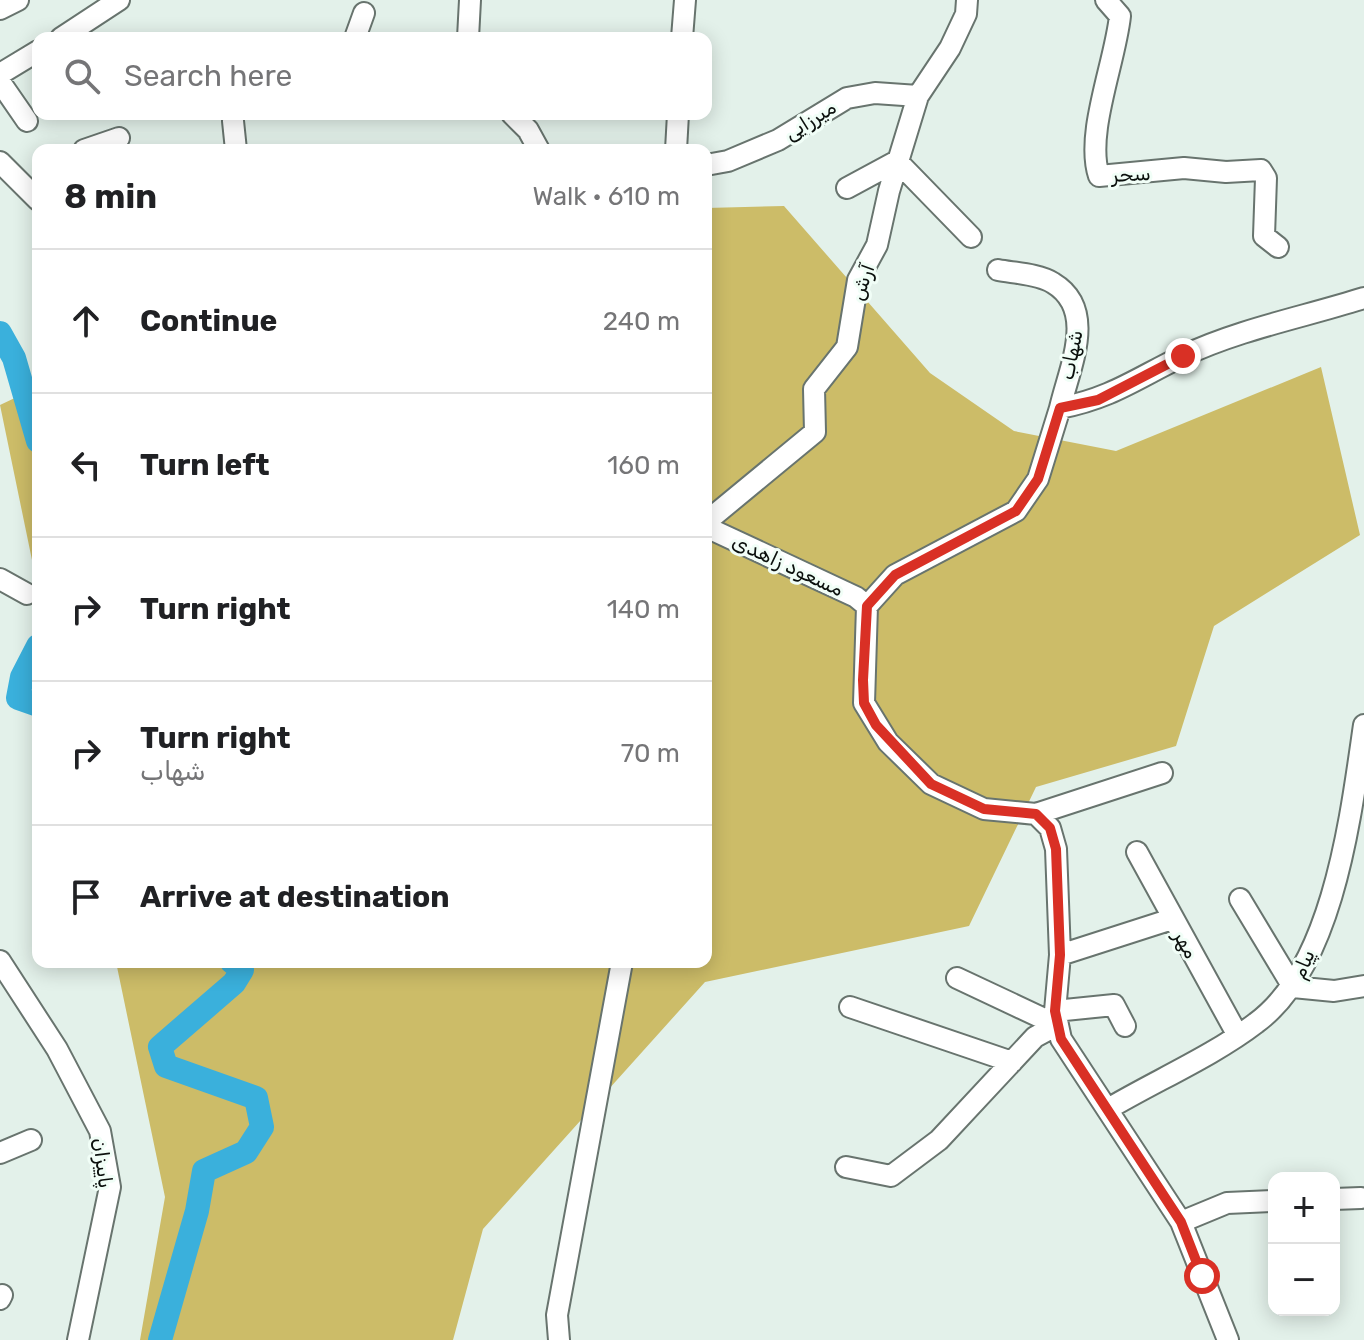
<!DOCTYPE html>
<meta charset="utf-8">
<style>
body{margin:0;font-family:Rubik,Cairo,sans-serif;background:#f2f2f2;color:#202124}
.controls{position:absolute;right:24px;bottom:24px;display:grid;overflow:hidden;border-radius:16px;box-shadow:0 4px 20px #0003}
.controls button{width:72px;height:72px;display:grid;place-items:center;padding:0;border:0;border-bottom:2px solid #e0e0e0;background:#fff;color:#202124;font:40px sans-serif}
.stop{position:absolute;width:24px;height:24px;margin:-18px;border:6px solid #d93025;border-radius:50%;background:#fff}
.stop.end{background:#d93025;border-color:#fff;box-shadow:0 2px 8px #0008}
.list{margin:0;padding:0;list-style:none}
h2{display:flex;justify-content:space-between;align-items:center;height:104px;margin:0;padding:0 32px;font-size:34px}
h2 small{font-size:26px;font-weight:400;color:#757577}
.list li{display:grid;grid-template-columns:52px 1fr auto;gap:24px;align-items:center;box-sizing:border-box;height:144px;padding:0 32px;border-top:2px solid #e0e0e0}
.list b{display:block;font-size:30px;white-space:nowrap}
.list p{margin:0;font-size:26px;white-space:nowrap;color:#757577}
.list em{font-size:26px;font-style:normal;color:#757577}
.icon{flex:none;width:44px;height:44px;fill:none;stroke:currentColor;stroke-width:2;stroke-linecap:round;stroke-linejoin:round}
.map{position:relative;flex:none;width:1364px;height:1340px;overflow:hidden}
.search{position:absolute;background:#fff;box-shadow:0 4px 20px #0003;left:32px;top:32px;width:680px;height:88px;display:flex;align-items:center;gap:20px;box-sizing:border-box;padding:0 28px;border-radius:16px;color:#757577;font-size:30px}
.panel{position:absolute;background:#fff;box-shadow:0 4px 20px #0003;left:32px;top:144px;width:680px;height:824px;border-radius:16px}
.map>svg:first-child{display:block}
.green{fill:#ccbc68}
.lines{fill:none;stroke-linecap:round;stroke-linejoin:round}
.river{stroke:#3ab0dc;stroke-width:24}
.minor-casing{stroke:#68746e;stroke-width:24}
.minor{stroke:#fff;stroke-width:20}
.route{stroke:#d93025;stroke-width:10}
.labels{text-anchor:middle;dominant-baseline:central;stroke-width:6;stroke-linejoin:round;paint-order:stroke}
.street-label{font-size:20px;fill:#0b100d;stroke:#f1fef7}
</style>
<div class="map">
<svg width="1364" height="1340" viewBox="0 0 1364 1340">
<rect width="100%" height="100%" fill="#e3f1ea"/>
<path class="green" d="M784,206l146,167 84,58 102,20 205,-84 39,168 -146,91 -38,120 -140,41 -67,139 -264,56 -222,247 -30,111h-313l25,-143 -49,-235h590v-754z
M38,387v202l-38,-184z"/>
<g class="lines">
<path class="river" d="M0,333l14,25 24,83
M38,646l-16,31 -4,21 20,7
M160,1340l37,-129 7,-40 42,-19 16,-25 -6,-29 -90,-32 -6,-19 74,-64 8,-13 -10,-8"/>
<g class="minor-casing">
<path id="minor" d="M1106,0l14,16c-5,47 -35,118 -21,160l85,-8 42,4 35,-2 5,8 -2,58 14,11
M0,9l18,-9
M61,38l58,-38
M355,38l9,-25
M468,38l2,-38
M682,38l3,-38
M0,74l38,-23
M0,82l27,39
M512,114l16,16 11,20
M233,121l3,29
M84,150l35,-12
M676,150l2,-36
M0,162l38,38
M706,165l22,-4 50,-21 69,-42 28,-5 43,3
M847,188l50,-27 74,76
M998,270c16,3 41,4 55,13 45,27 16,85 7,125 52,-10 77,-30 123,-52 57,-27 121,-39 181,-58
M1060,408l-22,71 -22,32 -121,64 -28,31 -3,97 24,39 43,42 53,25 52,5 14,14 6,21 4,106 -5,56 6,28 120,183 47,118
M706,522l109,-90 -1,-43 33,-42 11,-67 19,-35 12,-54 29,-95 32,-48 16,-34 1,-14
M706,527l150,70 11,9
M0,579l27,15
M1036,814l126,-41
M1137,852l100,182
M1240,899l53,88 41,4 30,-5
M1060,955l112,-36
M0,961l57,88 43,82 10,56 -32,153
M957,978l100,47
M850,1007l162,55
M1055,1011l59,-6 11,21
M1108,1109c47,-28 105,-53 148,-86 78,-57 95,-209 108,-298
M0,1153l31,-13
M846,1167l45,9 48,-36 96,-103 22,-12
M1334,1199l27,-1
M1181,1222l46,-19 47,-2
M0,1299l2,-4
M559,1340l-2,-25 65,-353"/>
</g>
<use href="#minor" class="minor"/>
</g>
<g class="lines">
<path class="route" d="M1183,356l-85,44 -38,8 -22,71 -22,32 -121,64 -28,31 -4,74 1,23 12,22 55,59 53,25 52,5 14,14 6,21 4,106 -5,56 6,28 120,183 21,54"/>
</g>
<g class="labels">
<g class="street-label">
<text transform="translate(810 120) rotate(-32)">میرزایی</text>
<text transform="translate(1131 174) rotate(-3)">سحر</text>
<text transform="translate(862 282) rotate(-70)">آرش</text>
<text transform="translate(1071 355) rotate(-79)">شهاب</text>
<text transform="translate(788 565) rotate(25)">مسعود زاهدی</text>
<text transform="translate(1186 944) rotate(60)">مهر</text>
<text transform="translate(1303 964) rotate(-67)">پیام</text>
<text transform="translate(103 1163) rotate(83)">پاییزان</text>
</g>
</g>
</svg>
<div class="controls">
<button>+</button>
<button>−</button>
</div>
<div class="stop" style="left:1202px;top:1276px"></div>
<div class="stop end" style="left:1183px;top:356px"></div>
<div class="search"><svg class="icon" aria-label="search" viewBox="0 0 24 24"><circle cx="10" cy="10" r="6"/><path d="M15 15l6 6"/></svg>Search here</div>
<section class="panel">
<h2>8 min<small>Walk · 610 m</small></h2>
<ul class="list">
<li><svg class="icon" aria-label="ahead" viewBox="0 0 24 24"><path d="M12 20V5M6 11l6-6 6 6"/></svg><div><b>Continue</b></div><em>240 m</em></li>
<li><svg class="icon" aria-label="left" viewBox="0 0 24 24"><path d="M17 20v-9H6M10 6l-5 5 5 5"/></svg><div><b>Turn left</b></div><em>160 m</em></li>
<li><svg class="icon" aria-label="right" viewBox="0 0 24 24"><path d="M7 20v-9h11M14 6l5 5-5 5"/></svg><div><b>Turn right</b></div><em>140 m</em></li>
<li><svg class="icon" aria-label="right" viewBox="0 0 24 24"><path d="M7 20v-9h11M14 6l5 5-5 5"/></svg><div><b>Turn right</b><p>شهاب</p></div><em>70 m</em></li>
<li><svg class="icon" aria-label="arrive" viewBox="0 0 24 24"><path d="M6 21V4h12l-3 4 3 4H6"/></svg><div><b>Arrive at destination</b></div></li>
</ul>
</section>
</div>
